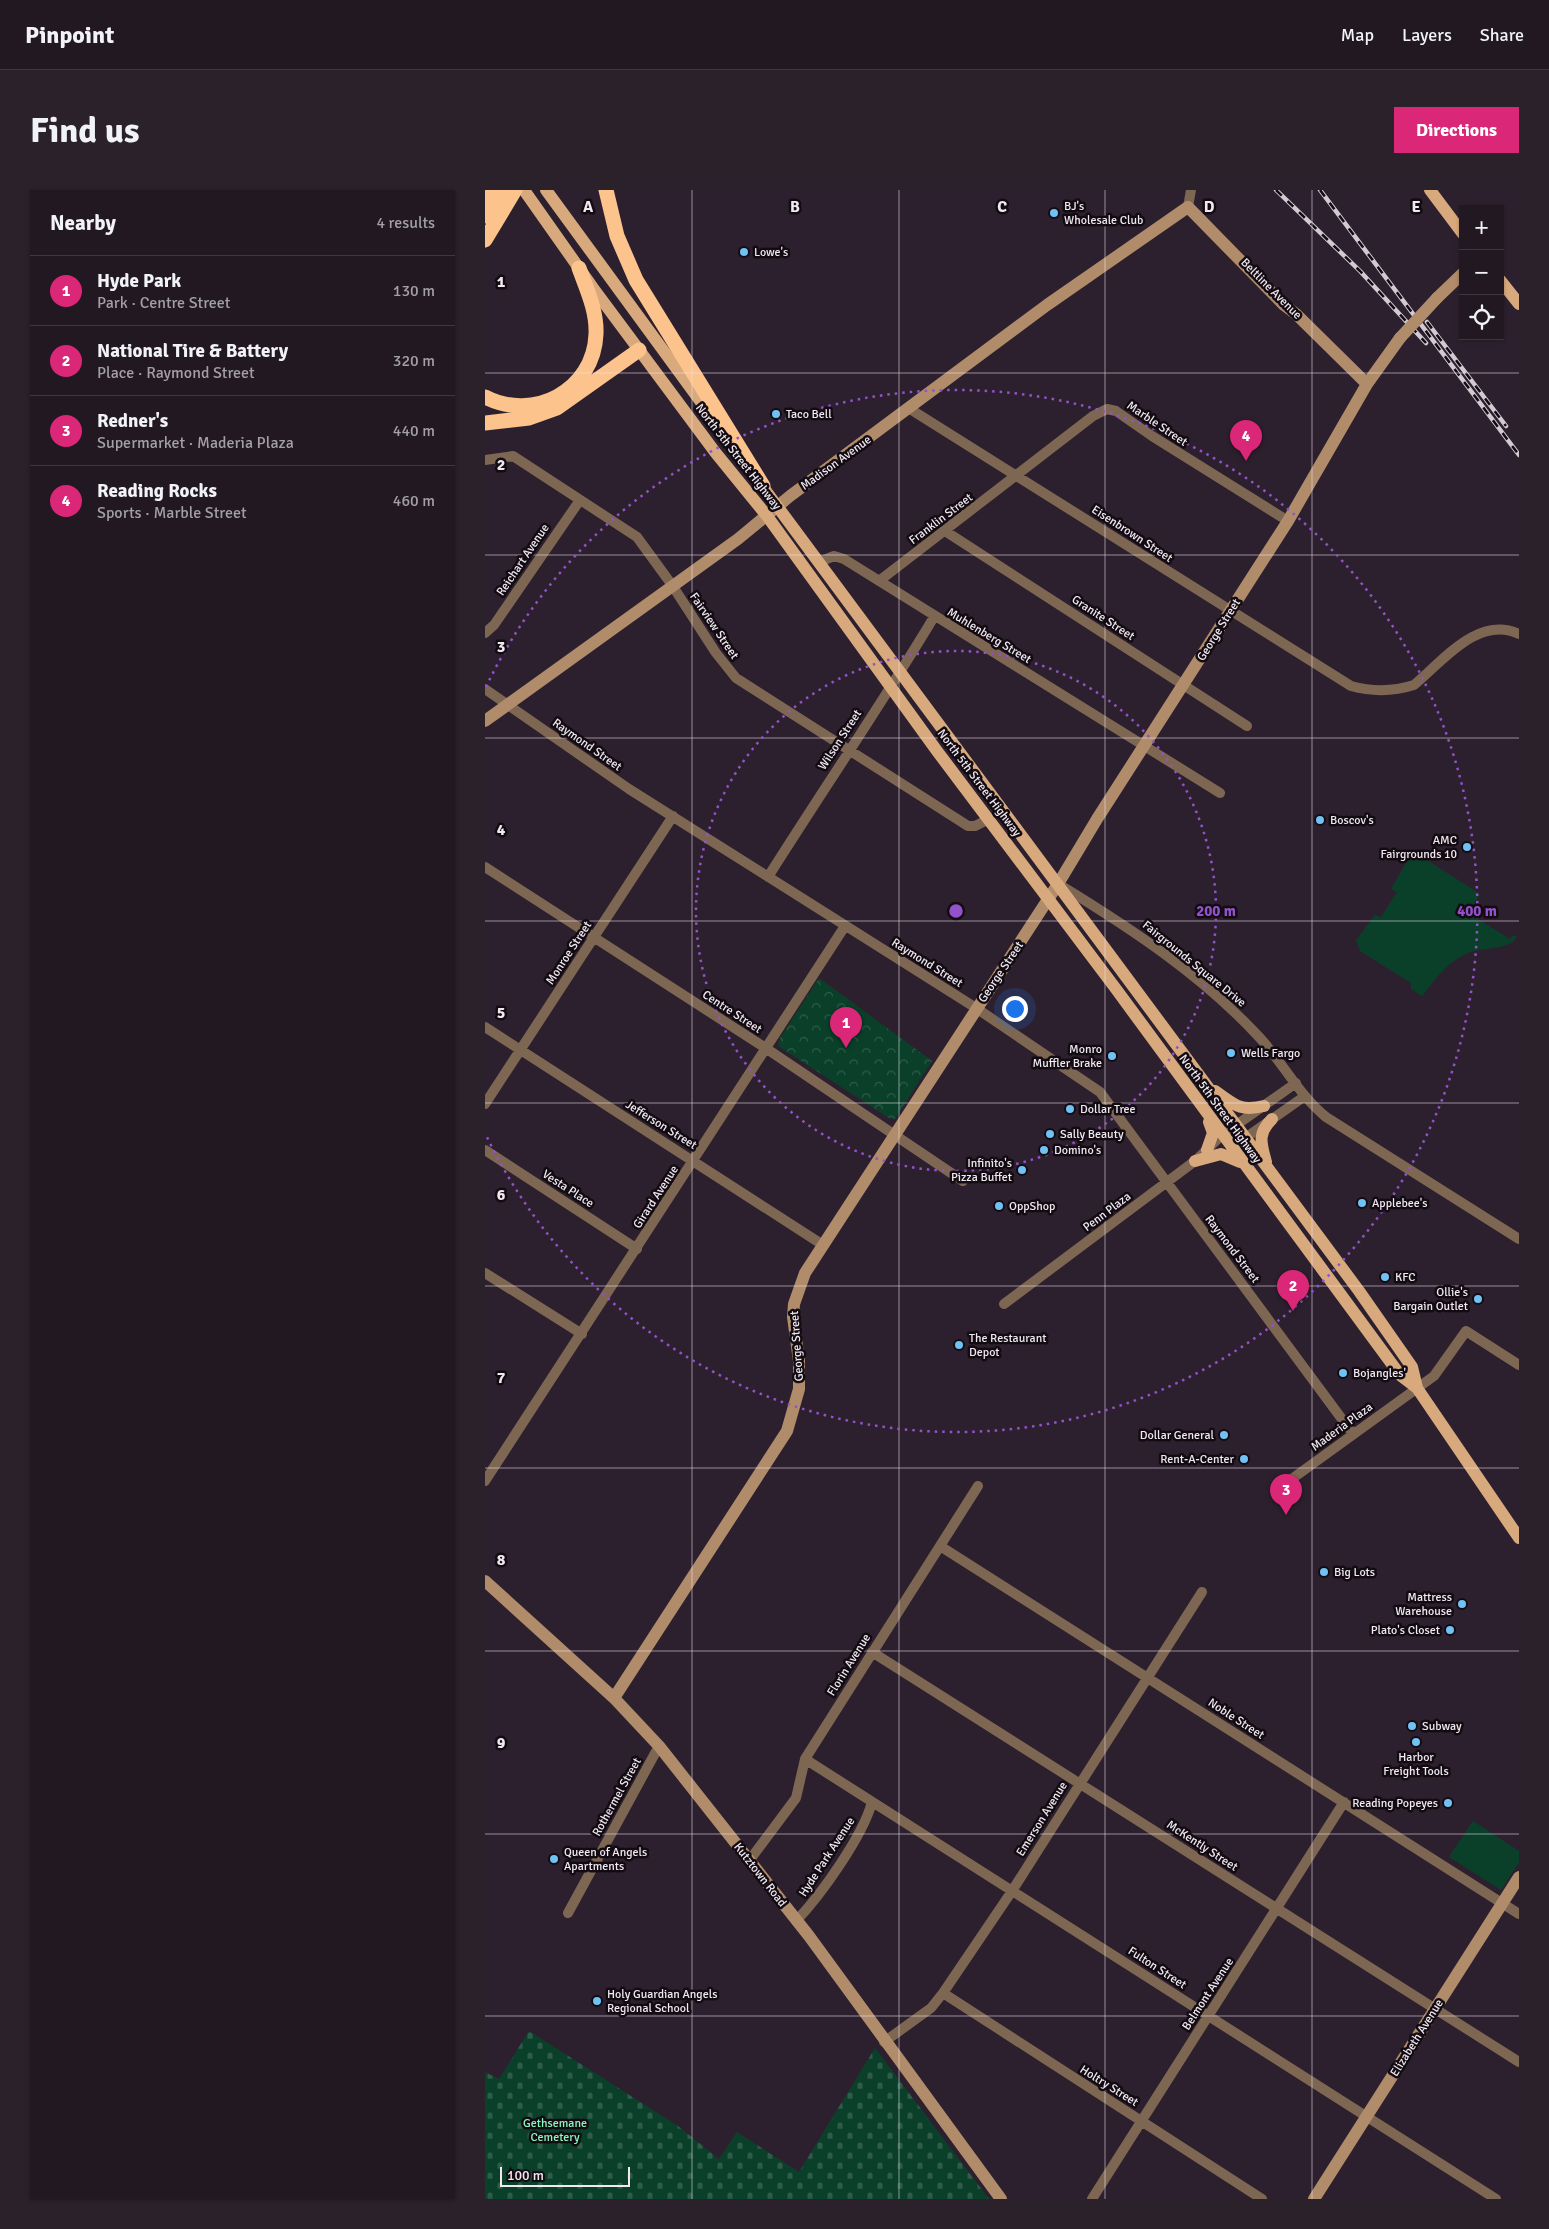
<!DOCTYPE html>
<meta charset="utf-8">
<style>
body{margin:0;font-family:Signika,sans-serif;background:#2a212a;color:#f1f3f6}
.controls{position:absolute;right:15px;top:15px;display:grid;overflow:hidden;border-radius:0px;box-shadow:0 1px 4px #0004}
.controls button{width:45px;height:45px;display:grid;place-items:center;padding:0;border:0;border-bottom:1px solid #3f3740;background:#221822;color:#f1f3f6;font:25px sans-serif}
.scale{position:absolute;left:15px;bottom:12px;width:130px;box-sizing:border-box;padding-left:5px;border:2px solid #f1e8f2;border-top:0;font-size:14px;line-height:18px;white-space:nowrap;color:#f1e8f2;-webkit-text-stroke:4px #120c12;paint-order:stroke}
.you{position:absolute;left:529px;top:818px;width:18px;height:18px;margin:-12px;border:4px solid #fff;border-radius:50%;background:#1a73e8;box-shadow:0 0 0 8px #1a73e833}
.badge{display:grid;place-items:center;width:32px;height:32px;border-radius:50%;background:#db2777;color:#fff;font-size:16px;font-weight:700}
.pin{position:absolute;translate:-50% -41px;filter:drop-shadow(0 1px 2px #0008)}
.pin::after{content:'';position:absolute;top:26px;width:18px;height:15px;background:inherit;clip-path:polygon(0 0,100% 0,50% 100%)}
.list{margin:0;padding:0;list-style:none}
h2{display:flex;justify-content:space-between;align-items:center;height:65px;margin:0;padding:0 20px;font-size:21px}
h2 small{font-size:16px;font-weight:400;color:#a2a0a5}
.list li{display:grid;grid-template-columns:32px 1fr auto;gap:15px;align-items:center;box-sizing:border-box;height:70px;padding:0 20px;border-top:1px solid #3f3740}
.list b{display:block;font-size:19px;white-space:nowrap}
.list p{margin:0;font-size:16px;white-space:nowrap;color:#a2a0a5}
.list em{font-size:16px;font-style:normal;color:#a2a0a5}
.icon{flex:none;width:28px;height:28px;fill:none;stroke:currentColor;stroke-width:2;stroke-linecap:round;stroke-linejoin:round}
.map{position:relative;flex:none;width:1034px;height:2009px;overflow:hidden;border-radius:0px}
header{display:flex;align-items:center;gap:30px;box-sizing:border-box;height:70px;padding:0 25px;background:#221822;border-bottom:1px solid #3f3740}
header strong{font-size:24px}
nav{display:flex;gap:28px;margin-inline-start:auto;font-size:18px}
.intro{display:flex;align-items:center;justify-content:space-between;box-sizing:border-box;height:120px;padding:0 30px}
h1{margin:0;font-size:35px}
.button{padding:12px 22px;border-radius:0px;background:#db2777;color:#fff;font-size:18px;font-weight:700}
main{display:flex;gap:30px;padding:0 30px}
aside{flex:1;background:#221822;border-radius:0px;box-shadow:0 1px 4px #0004}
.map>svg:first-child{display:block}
.grass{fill:#0a402a}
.cemetery{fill:url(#cemetery-stones)}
.park{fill:url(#park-crowns)}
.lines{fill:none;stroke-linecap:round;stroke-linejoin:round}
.street{stroke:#7e6752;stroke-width:10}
.secondary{stroke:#b18c6a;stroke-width:12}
.primary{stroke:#d8a97c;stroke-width:12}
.highway{stroke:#fcc38c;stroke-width:15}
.rail-casing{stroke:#d2c9d3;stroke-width:4.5}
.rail{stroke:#120c12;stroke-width:2.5;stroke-dasharray:8;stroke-linecap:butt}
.secondary-bridge{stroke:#b18c6a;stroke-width:12}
.grid{fill:none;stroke:#f1e8f2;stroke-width:1;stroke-opacity:0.55}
.ring{fill:none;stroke:#9352c9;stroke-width:2.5;stroke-dasharray:2.5 5}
.poi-dot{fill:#70c1f4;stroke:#120c12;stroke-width:2}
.labels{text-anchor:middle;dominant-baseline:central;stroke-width:5;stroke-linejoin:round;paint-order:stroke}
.poi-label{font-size:12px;fill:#f1e8f2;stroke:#120c12;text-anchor:start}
.street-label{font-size:12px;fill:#f1e8f2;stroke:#120c12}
.park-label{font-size:12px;fill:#8af6c0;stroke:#120c12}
.grid-label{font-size:16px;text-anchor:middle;font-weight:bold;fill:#f1e8f2;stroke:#120c12;stroke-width:5;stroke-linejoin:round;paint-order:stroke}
.centre{fill:#9352c9;stroke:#120c12;stroke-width:2.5}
.ring-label{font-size:15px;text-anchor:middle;font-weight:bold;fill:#9352c9;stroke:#120c12;stroke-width:5;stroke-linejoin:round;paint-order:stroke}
</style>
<header>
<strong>Pinpoint</strong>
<nav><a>Map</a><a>Layers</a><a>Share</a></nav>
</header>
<div class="intro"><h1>Find us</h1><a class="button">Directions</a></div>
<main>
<aside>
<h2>Nearby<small>4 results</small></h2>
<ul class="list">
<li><span class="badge">1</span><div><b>Hyde Park</b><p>Park · Centre Street</p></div><em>130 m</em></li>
<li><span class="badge">2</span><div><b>National Tire &amp; Battery</b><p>Place · Raymond Street</p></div><em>320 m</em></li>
<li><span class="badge">3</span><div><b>Redner's</b><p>Supermarket · Maderia Plaza</p></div><em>440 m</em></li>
<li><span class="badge">4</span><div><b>Reading Rocks</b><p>Sports · Marble Street</p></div><em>460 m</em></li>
</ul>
</aside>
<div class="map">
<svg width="1034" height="2009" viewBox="0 0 1034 2009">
<defs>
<pattern id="cemetery-stones" width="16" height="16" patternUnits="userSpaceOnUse" patternTransform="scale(1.25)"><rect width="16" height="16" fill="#0a402a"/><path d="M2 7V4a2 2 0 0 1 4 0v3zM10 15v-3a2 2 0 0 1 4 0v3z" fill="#2e5c49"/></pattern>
<pattern id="park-crowns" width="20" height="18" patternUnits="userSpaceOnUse" patternTransform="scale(1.25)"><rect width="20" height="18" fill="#0a402a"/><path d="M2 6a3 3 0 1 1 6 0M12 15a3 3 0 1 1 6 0" fill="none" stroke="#2e5c49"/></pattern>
</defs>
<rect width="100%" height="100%" fill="#2d202e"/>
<path class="grass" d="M928,661l67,43 -12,19 42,26 3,-4 4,2c-6,12 -32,11 -43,14 -26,8 -36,26 -52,45l-11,-7v-6l-51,-32 -4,-11 19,-25 6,2 16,-25 -6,-3z
M988,1631l46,30v11l-18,28 -52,-33z"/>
<path class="cemetery" d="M44,1841l149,95 41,33 18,-27 62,40 76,-124 114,151h-504v-127l14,7z"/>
<path class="park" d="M334,788l113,83 -37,58 -6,-1 -111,-72 2,-8z"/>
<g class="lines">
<path class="street" d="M703,17l3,-17
M425,219l441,277c22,6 41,6 63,-1 29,-24 64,-70 105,-51
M0,270l28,-4 124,81 35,48 44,68 20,25 232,148h7l14,-7
M460,341l302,195
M334,372l15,-6 10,3 376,234
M394,391l214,-165 14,-7 9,2 36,25 136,85
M0,443l9,-8 86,-125
M0,499l144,100 347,219 124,84 253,342
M0,677l282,182 196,132
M283,687c55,-87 113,-172 166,-260
M575,695c72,44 143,91 200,153 23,25 39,57 66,79l193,122
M0,837l338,218
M0,914l188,-288
M746,958l74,-52
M0,960l152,99
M0,1083l97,61
M519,1114l191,-143 27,-26 74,-52
M0,1291l360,-555
M797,1296l152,-110 32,-45 53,34
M455,1356l579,368
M387,1462l647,410
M320,1569l691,440
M264,1671l47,-63 9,-39 173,-273
M83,1723l91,-167
M311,1731c25,-26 67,-85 76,-119
M458,1803l319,206
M399,1852l47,-34 12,-15 69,-102 190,-299
M607,2009l252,-397"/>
<path class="secondary" d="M952,108l26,-25
M0,531l253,-182 52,-43 257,-191 141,-98 96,98 12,9 71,70
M0,1391l129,117 45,48 150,190 192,263
M129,1508l173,-267 12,-42v-28l-6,-44 1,-13 11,-31 253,-389 39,-65 191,-298 79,-137 33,-46
M829,2009l205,-322"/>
<path class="primary" d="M39,0l69,98 122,164 52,64 170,235 179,238 284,386 17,13
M61,0l174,238
M945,0l33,44
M1015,90l19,24
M272,289l602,812 53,76 5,21 102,150
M730,901c19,13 24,21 49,15
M722,960l6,-17 -4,-11
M710,971l26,-7 19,8
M781,972c-5,-19 -9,-28 6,-43"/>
<path class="highway" d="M121,0l11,46 19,44 127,206
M0,7l5,-7
M0,26l20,-26
M0,50l30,-50
M0,207c48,25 109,-6 111,-63 1,-23 -9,-44 -17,-66
M0,233l44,-5 28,-10 82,-58"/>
<g class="rail-casing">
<path id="rail" d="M791,0l84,81 66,72
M835,0l199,265
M942,132l79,104"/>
</g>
<use href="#rail" class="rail"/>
<path class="secondary-bridge" d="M915,148l37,-40"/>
</g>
<path class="grid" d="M207,0v2009M414,0v2009M620,0v2009M827,0v2009M0,183h1034M0,365h1034M0,548h1034M0,731h1034M0,913h1034M0,1096h1034M0,1278h1034M0,1461h1034M0,1644h1034M0,1826h1034"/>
<g class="ring">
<circle cx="471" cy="721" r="260"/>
<path d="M1 497A521 521 0 1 1 1 945"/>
</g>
<g class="poi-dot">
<circle cx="569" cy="23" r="5"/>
<circle cx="259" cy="62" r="5"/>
<circle cx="291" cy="224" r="5"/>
<circle cx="835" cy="630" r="5"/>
<circle cx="982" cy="657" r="5"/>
<circle cx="746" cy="863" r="5"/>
<circle cx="627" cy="866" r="5"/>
<circle cx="585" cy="919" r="5"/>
<circle cx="565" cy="944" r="5"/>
<circle cx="559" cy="960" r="5"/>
<circle cx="537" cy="980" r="5"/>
<circle cx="877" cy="1013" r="5"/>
<circle cx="514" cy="1016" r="5"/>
<circle cx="900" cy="1087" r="5"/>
<circle cx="993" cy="1109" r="5"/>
<circle cx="474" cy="1155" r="5"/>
<circle cx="858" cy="1183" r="5"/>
<circle cx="739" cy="1245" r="5"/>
<circle cx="759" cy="1269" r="5"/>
<circle cx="839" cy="1382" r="5"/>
<circle cx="977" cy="1414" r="5"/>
<circle cx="965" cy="1440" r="5"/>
<circle cx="927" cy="1536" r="5"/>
<circle cx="931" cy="1552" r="5"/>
<circle cx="963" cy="1613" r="5"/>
<circle cx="69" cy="1669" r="5"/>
<circle cx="112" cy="1811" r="5"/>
</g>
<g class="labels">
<g class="poi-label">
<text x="579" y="16">BJ's<tspan x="579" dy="14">Wholesale Club</tspan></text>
<text x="269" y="62">Lowe's</text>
<text x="301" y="224">Taco Bell</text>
<text x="845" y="630">Boscov's</text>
<text x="972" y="650" text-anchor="end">AMC<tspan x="972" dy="14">Fairgrounds 10</tspan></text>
<text x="617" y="859" text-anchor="end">Monro<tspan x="617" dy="14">Muffler Brake</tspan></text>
<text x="756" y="863">Wells Fargo</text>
<text x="595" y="919">Dollar Tree</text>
<text x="575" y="944">Sally Beauty</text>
<text x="569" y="960">Domino's</text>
<text x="527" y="973" text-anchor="end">Infinito's<tspan x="527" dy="14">Pizza Buffet</tspan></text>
<text x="887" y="1013">Applebee's</text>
<text x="524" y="1016">OppShop</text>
<text x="910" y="1087">KFC</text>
<text x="983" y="1102" text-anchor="end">Ollie's<tspan x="983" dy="14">Bargain Outlet</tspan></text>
<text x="484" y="1148">The Restaurant<tspan x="484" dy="14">Depot</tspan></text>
<text x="868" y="1183">Bojangles'</text>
<text x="729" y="1245" text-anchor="end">Dollar General</text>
<text x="749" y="1269" text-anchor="end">Rent-A-Center</text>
<text x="849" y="1382">Big Lots</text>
<text x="967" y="1407" text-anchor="end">Mattress<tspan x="967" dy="14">Warehouse</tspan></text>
<text x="955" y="1440" text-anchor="end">Plato's Closet</text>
<text x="937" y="1536">Subway</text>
<text x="931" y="1567" text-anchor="middle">Harbor<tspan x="931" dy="14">Freight Tools</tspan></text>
<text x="953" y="1613" text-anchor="end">Reading Popeyes</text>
<text x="79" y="1662">Queen of Angels<tspan x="79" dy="14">Apartments</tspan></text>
<text x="122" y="1804">Holy Guardian Angels<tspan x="122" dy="14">Regional School</tspan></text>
</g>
<g class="street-label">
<text transform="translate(786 99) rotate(45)">Beltline Avenue</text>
<text transform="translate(672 234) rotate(34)">Marble Street</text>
<text transform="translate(253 267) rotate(52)">North 5th Street Highway</text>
<text transform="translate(351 273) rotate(-36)">Madison Avenue</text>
<text transform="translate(456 329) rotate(-37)">Franklin Street</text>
<text transform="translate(647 344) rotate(33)">Eisenbrown Street</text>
<text transform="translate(38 370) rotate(-56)">Reichart Avenue</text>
<text transform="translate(618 428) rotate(33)">Granite Street</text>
<text transform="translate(229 436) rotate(56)">Fairview Street</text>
<text transform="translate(734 440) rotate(-58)">George Street</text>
<text transform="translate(504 446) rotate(31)">Muhlenberg Street</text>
<text transform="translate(355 550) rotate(-57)">Wilson Street</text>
<text transform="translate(102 555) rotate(35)">Raymond Street</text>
<text transform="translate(494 593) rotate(53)">North 5th Street Highway</text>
<text transform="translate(84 763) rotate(-57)">Monroe Street</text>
<text transform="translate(442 773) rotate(32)">Raymond Street</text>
<text transform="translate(709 774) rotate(39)">Fairgrounds Square Drive</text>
<text transform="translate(516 782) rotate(-56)">George Street</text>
<text transform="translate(247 822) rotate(33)">Centre Street</text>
<text transform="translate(735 919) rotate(54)">North 5th Street Highway</text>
<text transform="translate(176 935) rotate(32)">Jefferson Street</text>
<text transform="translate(83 999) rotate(33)">Vesta Place</text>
<text transform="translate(171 1007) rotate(-57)">Girard Avenue</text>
<text transform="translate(622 1022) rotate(-37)">Penn Plaza</text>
<text transform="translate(747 1059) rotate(53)">Raymond Street</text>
<text transform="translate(312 1156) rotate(-94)">George Street</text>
<text transform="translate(857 1237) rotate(-36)">Maderia Plaza</text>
<text transform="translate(364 1475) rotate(-58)">Florin Avenue</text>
<text transform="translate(751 1529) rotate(33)">Noble Street</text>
<text transform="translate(132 1607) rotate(-61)">Rothermel Street</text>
<text transform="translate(557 1629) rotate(-58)">Emerson Avenue</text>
<text transform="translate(717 1656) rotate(33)">McKently Street</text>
<text transform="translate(342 1667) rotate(-57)">Hyde Park Avenue</text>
<text transform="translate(275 1685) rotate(52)">Kutztown Road</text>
<text transform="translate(672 1778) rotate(33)">Fulton Street</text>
<text transform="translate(723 1804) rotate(-57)">Belmont Avenue</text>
<text transform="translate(932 1848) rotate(-58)">Elizabeth Avenue</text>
<text transform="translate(624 1896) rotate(32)">Holtry Street</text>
</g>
<g class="park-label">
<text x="70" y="1933">Gethsemane<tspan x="70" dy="14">Cemetery</tspan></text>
</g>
</g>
<g class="grid-label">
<text x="103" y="22">A</text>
<text x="310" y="22">B</text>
<text x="517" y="22">C</text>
<text x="724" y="22">D</text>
<text x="931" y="22">E</text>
<text x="16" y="97">1</text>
<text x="16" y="280">2</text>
<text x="16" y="462">3</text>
<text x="16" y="645">4</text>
<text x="16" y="828">5</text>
<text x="16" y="1010">6</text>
<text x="16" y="1193">7</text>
<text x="16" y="1375">8</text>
<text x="16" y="1558">9</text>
</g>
<circle cx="471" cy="721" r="8" class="centre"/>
<g class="ring-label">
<text x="731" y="726">200 m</text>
<text x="992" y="726">400 m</text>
</g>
</svg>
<div class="controls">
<button>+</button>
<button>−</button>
<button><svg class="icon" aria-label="locate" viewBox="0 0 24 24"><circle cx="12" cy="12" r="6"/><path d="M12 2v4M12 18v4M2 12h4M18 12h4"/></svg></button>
</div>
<div class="scale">100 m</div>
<div class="you"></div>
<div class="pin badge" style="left:361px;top:858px">1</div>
<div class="pin badge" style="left:808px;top:1121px">2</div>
<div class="pin badge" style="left:801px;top:1325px">3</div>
<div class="pin badge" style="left:761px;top:271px">4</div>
</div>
</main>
